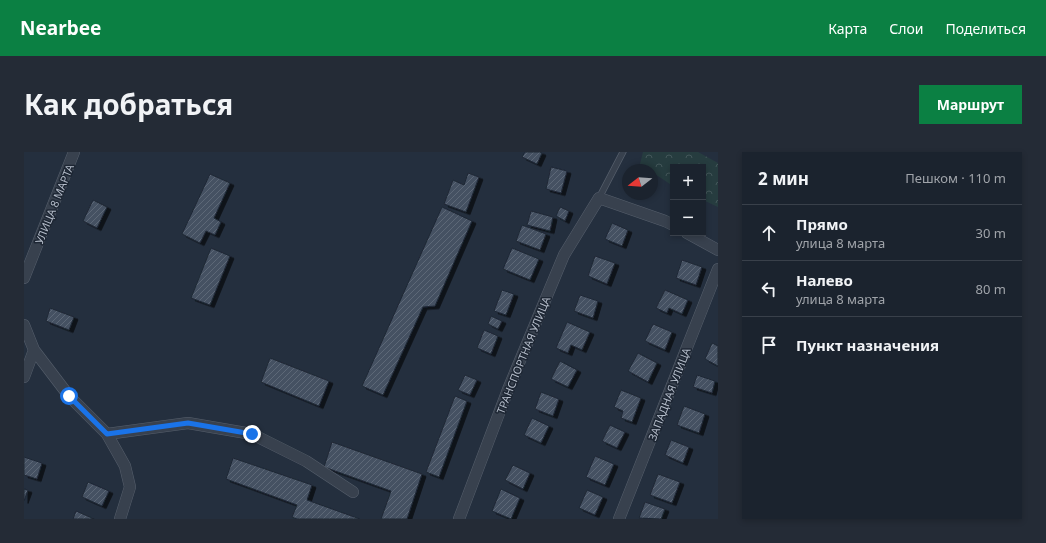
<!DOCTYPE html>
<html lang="ru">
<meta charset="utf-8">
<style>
body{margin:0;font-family:"Noto Sans",sans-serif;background:#242b36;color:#f1f3f6}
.controls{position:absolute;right:12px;top:12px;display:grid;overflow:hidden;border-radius:0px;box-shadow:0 2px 6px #0003}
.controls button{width:36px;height:36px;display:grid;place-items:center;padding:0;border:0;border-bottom:1px solid #39404a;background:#1b232e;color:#f1f3f6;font:20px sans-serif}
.compass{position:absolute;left:598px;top:12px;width:36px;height:36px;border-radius:50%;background:#1b232e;box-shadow:0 2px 6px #0003;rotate:253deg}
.stop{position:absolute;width:12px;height:12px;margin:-9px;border:3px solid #1a73e8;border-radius:50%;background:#fff}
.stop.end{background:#1a73e8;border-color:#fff;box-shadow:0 1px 4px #0008}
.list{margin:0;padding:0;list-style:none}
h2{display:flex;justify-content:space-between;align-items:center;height:52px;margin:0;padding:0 16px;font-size:17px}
h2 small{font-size:13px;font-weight:400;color:#a0a4aa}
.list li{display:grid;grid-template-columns:26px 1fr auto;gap:12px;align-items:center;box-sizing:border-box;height:56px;padding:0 16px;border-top:1px solid #39404a}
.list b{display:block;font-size:15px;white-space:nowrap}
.list p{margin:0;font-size:13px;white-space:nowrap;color:#a0a4aa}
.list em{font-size:13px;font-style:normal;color:#a0a4aa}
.icon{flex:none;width:22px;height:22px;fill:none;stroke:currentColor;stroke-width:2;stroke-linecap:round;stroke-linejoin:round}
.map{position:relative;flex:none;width:694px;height:367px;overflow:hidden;border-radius:0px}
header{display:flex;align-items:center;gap:24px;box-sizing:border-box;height:56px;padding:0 20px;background:#0b8043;color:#fff}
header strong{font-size:19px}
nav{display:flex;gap:22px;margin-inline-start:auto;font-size:14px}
.intro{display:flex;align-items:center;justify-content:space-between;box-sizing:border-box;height:96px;padding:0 24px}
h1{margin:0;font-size:28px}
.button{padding:10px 18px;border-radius:0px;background:#0b8043;color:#fff;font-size:14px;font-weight:700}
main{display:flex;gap:24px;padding:0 24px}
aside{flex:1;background:#1b232e;border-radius:0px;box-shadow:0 2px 6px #0003}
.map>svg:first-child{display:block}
.forest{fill:url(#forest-crowns)}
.building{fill:url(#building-hatch);stroke:#1f2835;filter:url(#shadow)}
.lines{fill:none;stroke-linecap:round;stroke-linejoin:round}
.service-casing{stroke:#565f6c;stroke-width:7}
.minor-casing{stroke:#565f6c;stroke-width:12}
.service{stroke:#38414e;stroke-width:5.5}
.minor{stroke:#38414e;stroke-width:11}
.route{stroke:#1a73e8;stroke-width:5}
.labels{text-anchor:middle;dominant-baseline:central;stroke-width:3;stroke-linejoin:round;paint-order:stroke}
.street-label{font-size:11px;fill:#b4bcc9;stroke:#1d2633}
</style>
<header>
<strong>Nearbee</strong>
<nav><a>Карта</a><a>Слои</a><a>Поделиться</a></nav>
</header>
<div class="intro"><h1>Как добраться</h1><a class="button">Маршрут</a></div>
<main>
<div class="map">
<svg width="694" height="367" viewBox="0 0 694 367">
<defs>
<pattern id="forest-crowns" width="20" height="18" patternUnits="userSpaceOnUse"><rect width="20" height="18" fill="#263c3f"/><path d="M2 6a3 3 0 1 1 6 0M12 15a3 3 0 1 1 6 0" fill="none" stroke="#435659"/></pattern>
<pattern id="building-hatch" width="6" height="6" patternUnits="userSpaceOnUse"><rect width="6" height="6" fill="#455162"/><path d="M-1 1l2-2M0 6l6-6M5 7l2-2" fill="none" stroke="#5d6877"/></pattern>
<filter id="shadow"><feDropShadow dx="4" dy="2.5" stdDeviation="0" flood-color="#0009"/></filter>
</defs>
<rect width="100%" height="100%" fill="#242f3e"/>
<path class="forest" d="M619,0h55l20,11v44l-15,-7v-33h-30v19l-21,-14v-2h-3l-9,-6z"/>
<path class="building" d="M501,0h15l2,1 -5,11 -15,-7z
M527,15l16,4 -6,22 -15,-4z
M444,21l11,4 -13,35 -22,-8 9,-24 11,5z
M186,22l20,9 -16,35 7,4 -6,13 -9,-4 -6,12 -18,-9z
M69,48l14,7 -10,21 -14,-7z
M418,55l30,14 -37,85 -12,1 -40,88 -21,-9z
M536,55l9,4 -4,10 -9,-5z
M507,59l22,6 -3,14 -23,-6z
M588,71l16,7 -6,16 -17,-7z
M498,73l24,9 -6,16 -24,-9z
M187,96l19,8 -20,49 -19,-7z
M488,96l27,11 -9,21 -27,-11z
M571,104l20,7 -8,21 -19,-8z
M658,108l20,7 -6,18 -20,-7z
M478,138l12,4 -8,21 -12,-4z
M641,138l23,10 -6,14 -13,-6 -2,5 -11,-5z
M556,143l18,6 -5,17 -19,-7z
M26,156l24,9 -5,13 -23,-9z
M467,164l11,5 -4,8 -10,-5z
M543,170l23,10 -8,18 -11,-5 -3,8 -12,-5z
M629,172l19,8 -7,18 -20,-9z
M460,178l14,6 -7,18 -14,-6z
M688,191l6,3v20l-13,-7z
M614,201l19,10 -9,19 -20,-11z
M246,206l59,23 -10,25 -58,-24z
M536,209l17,9 -9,17 -17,-8z
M441,223l12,5 -7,15 -12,-5z
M673,223l18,6 -3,12 -19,-6z
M597,238l20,8 -9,24 -11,-4 2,-7 -9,-4z
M517,240l18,7 -6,17 -18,-7z
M431,244l12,5 -28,76 -13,-5z
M660,254l21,8 -6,19 -22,-8z
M508,266l17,8 -8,17 -17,-8z
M586,273l15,7 -8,16 -15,-7z
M647,288l18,7 -6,16 -18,-8z
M308,290l90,32 -15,45h-26l10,-28 -67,-24z
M571,304l19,8 -9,21 -19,-8z
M0,305l18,6 -5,16 -13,-4z
M209,306l79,27 -5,15 53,19h-63l-5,-2 5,-12 -71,-26z
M489,313l17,8 -7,16 -18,-9z
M634,322l22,8 -8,21 -22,-8z
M64,330l21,9 -7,15 -20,-9z
M0,337l4,1 -4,11z
M477,337l19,9 -9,21 -19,-8z
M563,338l16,7 -8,18 -16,-7z
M621,350l20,7 -4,10 -22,-1z
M52,359l16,7v1h-19z"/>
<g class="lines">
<g class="service-casing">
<path id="service" d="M575,46l24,-46"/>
</g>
<g class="minor-casing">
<path id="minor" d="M663,81l31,17
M0,126l50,-126
M0,173l10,25 35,46 38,38 81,-11 64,11 54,27 47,31
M0,225l10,-27
M83,282l18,32 5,21 -10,32
M435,367l50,-132 55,-132 35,-57 66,23 8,4
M595,367l99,-250"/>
</g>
<use href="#service" class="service"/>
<use href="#minor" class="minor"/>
</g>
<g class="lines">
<path class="route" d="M45,244l38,38 81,-11 64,11"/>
</g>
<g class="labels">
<g class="street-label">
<text transform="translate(30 52) rotate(-68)">УЛИЦА 8 МАРТА</text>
<text transform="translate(499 203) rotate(-68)">ТРАНСПОРТНАЯ УЛИЦА</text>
<text transform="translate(645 242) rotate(-69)">ЗАПАДНАЯ УЛИЦА</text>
</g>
</g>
</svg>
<div class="controls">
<button>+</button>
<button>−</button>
</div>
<svg class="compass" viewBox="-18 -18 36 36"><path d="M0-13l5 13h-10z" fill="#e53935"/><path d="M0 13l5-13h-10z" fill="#a0a4aa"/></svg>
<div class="stop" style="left:45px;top:244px"></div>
<div class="stop end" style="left:228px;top:282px"></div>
</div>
<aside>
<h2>2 мин<small>Пешком · 110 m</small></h2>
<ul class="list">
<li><svg class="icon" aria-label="ahead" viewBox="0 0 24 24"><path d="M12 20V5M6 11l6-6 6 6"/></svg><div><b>Прямо</b><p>улица 8 марта</p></div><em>30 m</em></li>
<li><svg class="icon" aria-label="left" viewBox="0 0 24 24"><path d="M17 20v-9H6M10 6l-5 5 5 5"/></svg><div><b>Налево</b><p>улица 8 марта</p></div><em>80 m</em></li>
<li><svg class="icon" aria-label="arrive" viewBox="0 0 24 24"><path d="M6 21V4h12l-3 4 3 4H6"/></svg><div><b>Пункт назначения</b></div></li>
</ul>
</aside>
</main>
